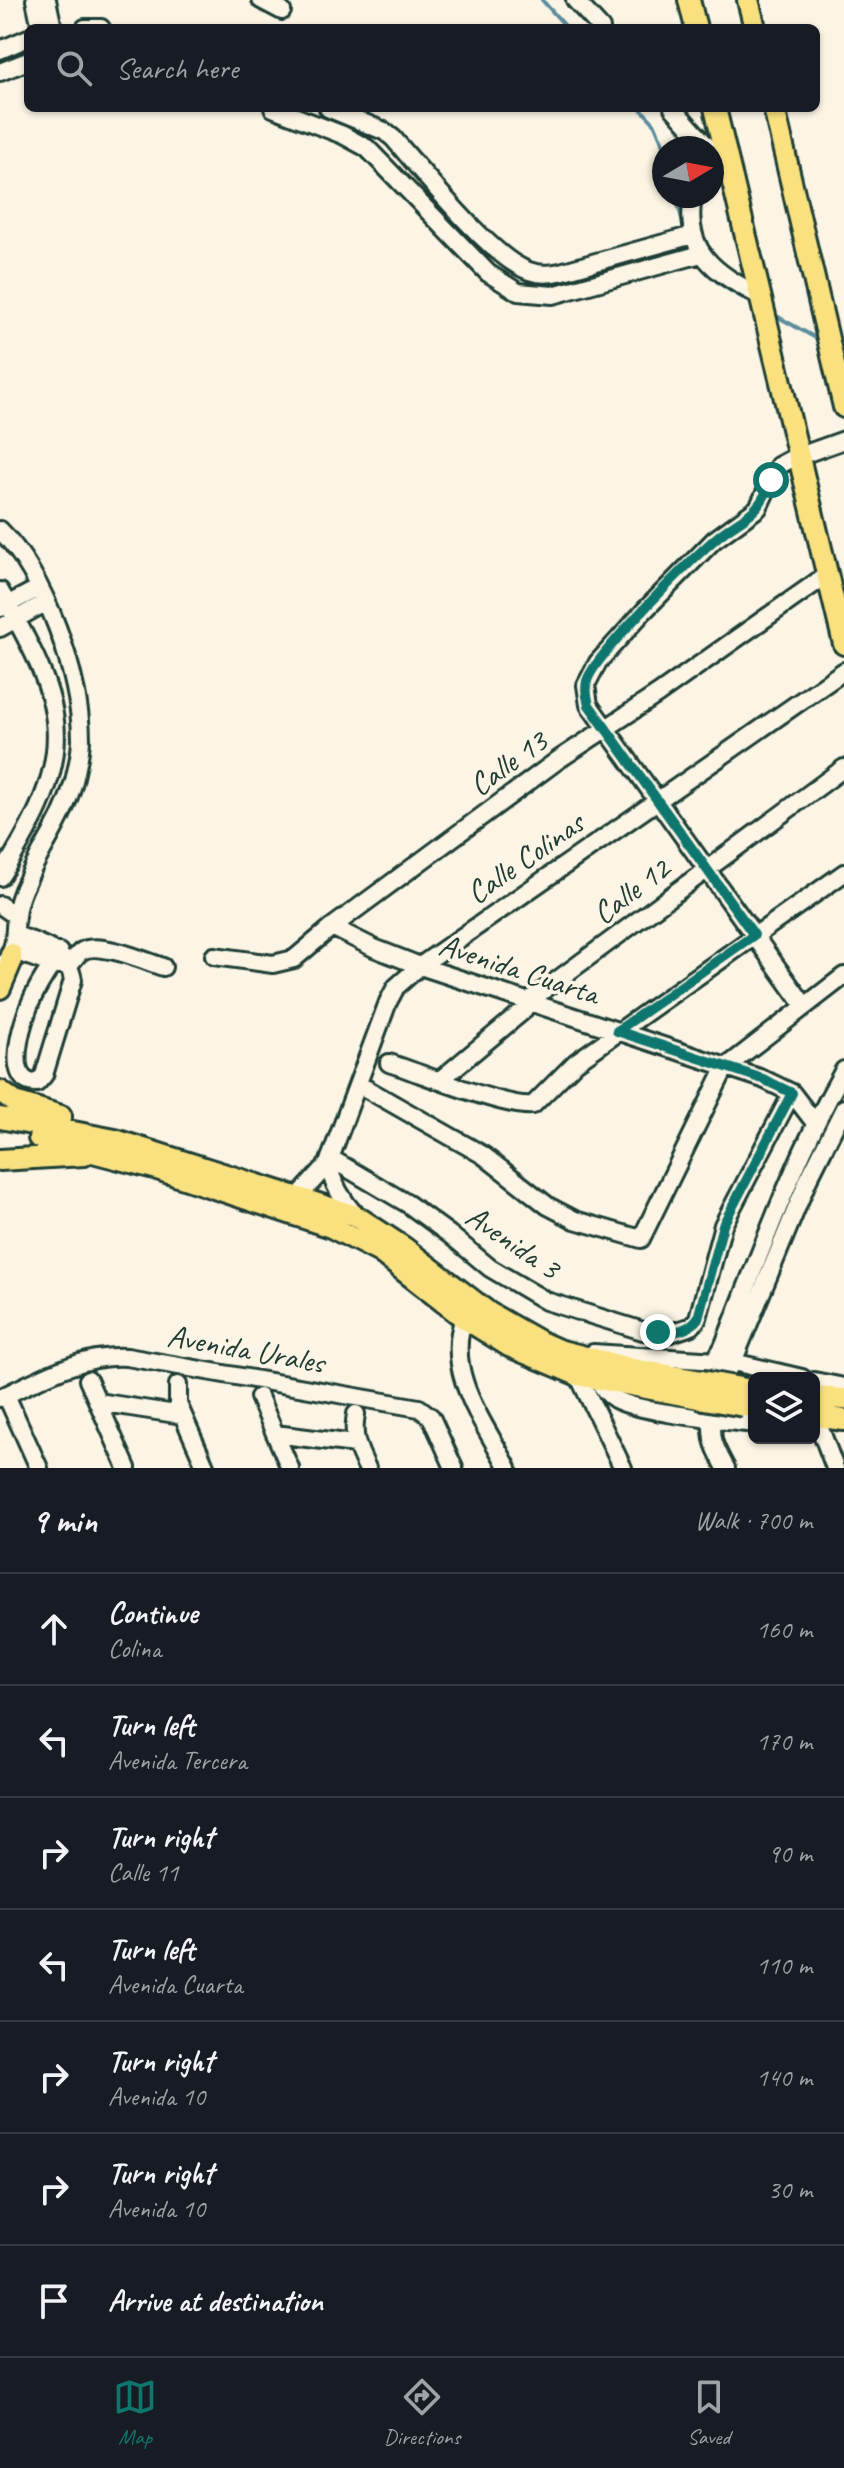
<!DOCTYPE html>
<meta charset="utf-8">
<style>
body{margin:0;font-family:Caveat,sans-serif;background:#20242c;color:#f1f3f6}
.controls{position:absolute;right:24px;bottom:24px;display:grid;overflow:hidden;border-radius:12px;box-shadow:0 2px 6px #0004}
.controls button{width:72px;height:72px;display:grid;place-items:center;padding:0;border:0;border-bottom:2px solid #363941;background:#171b24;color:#f1f3f6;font:40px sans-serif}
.compass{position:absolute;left:652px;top:136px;width:72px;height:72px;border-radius:50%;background:#171b24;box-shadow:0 2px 6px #0004;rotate:80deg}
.stop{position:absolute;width:24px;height:24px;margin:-18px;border:6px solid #0f766e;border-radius:50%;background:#fff}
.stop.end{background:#0f766e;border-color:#fff;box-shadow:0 2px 8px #0008}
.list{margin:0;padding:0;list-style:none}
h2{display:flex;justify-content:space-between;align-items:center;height:104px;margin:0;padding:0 32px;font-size:34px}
h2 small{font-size:26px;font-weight:400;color:#9ea1a6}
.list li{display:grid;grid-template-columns:52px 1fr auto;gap:24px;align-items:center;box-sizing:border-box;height:112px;padding:0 32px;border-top:2px solid #363941}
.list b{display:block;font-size:30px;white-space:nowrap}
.list p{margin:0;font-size:26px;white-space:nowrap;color:#9ea1a6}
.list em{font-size:26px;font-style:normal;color:#9ea1a6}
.icon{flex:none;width:44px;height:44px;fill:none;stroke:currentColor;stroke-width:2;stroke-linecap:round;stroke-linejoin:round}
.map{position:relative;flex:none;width:844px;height:1468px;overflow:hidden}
.search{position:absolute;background:#171b24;box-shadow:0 2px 6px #0004;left:24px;right:24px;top:24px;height:88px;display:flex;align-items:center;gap:20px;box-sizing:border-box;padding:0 28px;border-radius:12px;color:#9ea1a6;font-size:30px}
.sheet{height:888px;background:#171b24}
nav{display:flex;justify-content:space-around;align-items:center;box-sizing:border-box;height:112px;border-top:2px solid #363941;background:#171b24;font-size:22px;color:#9ea1a6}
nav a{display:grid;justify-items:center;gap:4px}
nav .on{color:#0f766e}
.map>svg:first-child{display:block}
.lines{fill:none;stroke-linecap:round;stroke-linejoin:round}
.stream{stroke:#5b8d9d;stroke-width:4}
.minor-casing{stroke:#1f3d34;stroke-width:22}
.major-casing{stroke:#1f3d34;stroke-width:26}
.minor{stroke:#fcf5e5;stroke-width:16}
.major{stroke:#fae180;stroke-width:20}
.major-bridge-casing{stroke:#1f3d34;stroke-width:26;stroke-linecap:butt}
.major-bridge{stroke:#fae180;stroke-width:20}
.route{stroke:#0f766e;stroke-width:10}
.labels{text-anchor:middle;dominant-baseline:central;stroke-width:7;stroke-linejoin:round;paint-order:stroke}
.street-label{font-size:32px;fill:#1f3d34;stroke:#fcf5e5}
</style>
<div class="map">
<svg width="844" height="1468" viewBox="0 0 844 1468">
<rect width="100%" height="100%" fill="#fcf5e5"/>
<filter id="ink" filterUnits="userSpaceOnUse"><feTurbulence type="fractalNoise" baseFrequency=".0125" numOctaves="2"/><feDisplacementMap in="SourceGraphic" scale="16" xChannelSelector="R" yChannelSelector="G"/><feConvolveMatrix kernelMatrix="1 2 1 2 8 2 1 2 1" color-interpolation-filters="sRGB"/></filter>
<g filter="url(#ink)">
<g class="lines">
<path class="stream" d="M542,0l25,28
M640,108l14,15 11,25
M676,196l9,35
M699,261c12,21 35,32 55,43
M773,314l48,27"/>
<g class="minor-casing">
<path id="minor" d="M35,0l6,28
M47,0l6,28
M261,0l21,11
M575,0l26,28
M85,28h16
M0,50l28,-12
M0,72l28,-11
M273,108l70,27 24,13 121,125 30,19 35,3 148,-41
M328,108l56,23 9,7c28,32 99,121 136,133 11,4 20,3 31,1l133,-37
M673,108l36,40
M693,196c-10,56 22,77 67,100
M0,530c45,45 81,146 81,209 0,13 -4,29 -7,42 -11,40 -32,65 -47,100 -5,10 -10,24 -11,35 -2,18 0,31 -11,47
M0,591c72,123 77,164 0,286
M1,608l38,-20
M0,628l45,-25
M0,905l16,11
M332,927l42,21 46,18 343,113 29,14 23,30
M16,935c25,10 52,15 57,45l-29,95 -7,8c-37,1 -12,-72 -1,-92 7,-14 16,-25 23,-39
M12,950l41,15h16c4,-4 8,-11 13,-14 17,-10 63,10 81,16
M214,956l59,8 21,-5 38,-32 226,-167 100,-66 170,-120
M804,1005l-215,-300 -3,-20 12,-23 46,-51 70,-71 44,-32 20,-42 13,-7 53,-19
M389,1063c29,9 119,46 144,42l43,-43 268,-189
M440,1080l83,-69 6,-10 315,-233
M358,1084l125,71 65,51 27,14 66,19 84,-171 119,-92
M330,1158l78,46 41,30 41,34 56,33 97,30 28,2 21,-7 6,-8 25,-93 69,-132
M328,1164c5,21 14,36 28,52
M298,1197l30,-33 60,-162 8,-15 24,-21 424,-295
M464,1318c-20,54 20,104 44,150
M593,1353l140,9 69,16
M578,1375l45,93
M722,1375l-7,-15 8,-13c37,-93 71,-189 121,-277
M88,1380l39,88
M599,1380c3,8 8,14 16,19 26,14 107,21 139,25
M814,1381l30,6
M178,1385v19l28,64
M6,1395l33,73
M259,1397l31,71
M0,1398c39,-19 83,-44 127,-41l292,51 12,9 23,51
M98,1402l84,13
M356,1414c-4,22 1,34 11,54
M821,1431l14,37
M275,1434l80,10
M726,1468c-5,-9 -11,-19 -13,-29 -4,-25 4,-58 20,-77l75,-182 36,-72"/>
</g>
<g class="major-casing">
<path id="major" d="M689,0l7,28
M748,0l7,28
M715,108l129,536
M774,108l70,299
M0,988l11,-26v-8
M0,1091l15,11 46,14
M0,1118l115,22 241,76 47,31 86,66 51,29 18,8 75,19 69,12
M39,1138l115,30 177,59 49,25 84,66 45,28 69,29 120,23
M0,1160l84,-5
M814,1397l30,2
M814,1416l30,4"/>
</g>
<use href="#minor" class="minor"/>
<use href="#major" class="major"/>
<g class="major-bridge-casing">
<path id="major-bridge" d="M702,1381l44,8
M698,1398l46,8"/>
</g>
<use href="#major-bridge" class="major-bridge"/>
</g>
</g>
<g class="lines" filter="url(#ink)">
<path class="route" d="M658,1332c15,1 30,0 40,-14l25,-93 69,-132 -29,-14 -146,-48 137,-96 -165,-230c-2,-8 -4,-15 -2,-24 7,-25 102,-119 127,-141 27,-24 45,-22 57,-60"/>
</g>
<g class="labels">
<g class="street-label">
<text transform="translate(508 763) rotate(-36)">Calle 13</text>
<text transform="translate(525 858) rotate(-35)">Calle Colinas</text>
<text transform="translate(631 891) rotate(-37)">Calle 12</text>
<text transform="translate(519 969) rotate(18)">Avenida Cuarta</text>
<text transform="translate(513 1242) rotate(34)">Avenida 3</text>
<text transform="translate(246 1349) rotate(10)">Avenida Urales</text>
</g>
</g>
</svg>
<div class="controls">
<button><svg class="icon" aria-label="layers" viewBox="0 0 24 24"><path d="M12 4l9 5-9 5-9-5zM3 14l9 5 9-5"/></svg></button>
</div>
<svg class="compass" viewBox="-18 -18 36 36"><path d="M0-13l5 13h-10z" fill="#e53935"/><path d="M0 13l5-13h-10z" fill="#9ea1a6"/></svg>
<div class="stop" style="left:771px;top:480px"></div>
<div class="stop end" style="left:658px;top:1332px"></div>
<div class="search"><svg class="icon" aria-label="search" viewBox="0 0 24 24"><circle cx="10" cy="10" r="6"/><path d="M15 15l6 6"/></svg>Search here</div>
</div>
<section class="sheet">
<h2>9 min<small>Walk · 700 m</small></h2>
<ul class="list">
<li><svg class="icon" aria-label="ahead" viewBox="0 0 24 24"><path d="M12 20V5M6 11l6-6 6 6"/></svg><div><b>Continue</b><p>Colina</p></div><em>160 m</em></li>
<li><svg class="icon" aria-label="left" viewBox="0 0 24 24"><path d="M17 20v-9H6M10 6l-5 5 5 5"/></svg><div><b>Turn left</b><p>Avenida Tercera</p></div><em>170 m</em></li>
<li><svg class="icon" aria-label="right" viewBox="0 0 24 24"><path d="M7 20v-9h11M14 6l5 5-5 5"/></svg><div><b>Turn right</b><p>Calle 11</p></div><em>90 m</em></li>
<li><svg class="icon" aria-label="left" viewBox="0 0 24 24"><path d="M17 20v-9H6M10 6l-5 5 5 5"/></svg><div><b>Turn left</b><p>Avenida Cuarta</p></div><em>110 m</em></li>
<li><svg class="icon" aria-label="right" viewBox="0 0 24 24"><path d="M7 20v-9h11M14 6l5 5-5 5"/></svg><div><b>Turn right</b><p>Avenida 10</p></div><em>140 m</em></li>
<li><svg class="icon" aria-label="right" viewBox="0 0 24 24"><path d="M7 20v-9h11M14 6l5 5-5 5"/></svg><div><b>Turn right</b><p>Avenida 10</p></div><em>30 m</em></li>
<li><svg class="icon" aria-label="arrive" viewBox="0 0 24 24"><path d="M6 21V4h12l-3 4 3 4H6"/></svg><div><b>Arrive at destination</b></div></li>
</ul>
</section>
<nav>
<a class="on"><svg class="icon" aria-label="map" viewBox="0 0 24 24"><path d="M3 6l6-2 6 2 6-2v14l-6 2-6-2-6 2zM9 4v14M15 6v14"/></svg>Map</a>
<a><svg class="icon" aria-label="directions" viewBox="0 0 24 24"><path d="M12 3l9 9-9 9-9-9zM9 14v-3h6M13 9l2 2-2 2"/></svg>Directions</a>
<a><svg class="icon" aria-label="saved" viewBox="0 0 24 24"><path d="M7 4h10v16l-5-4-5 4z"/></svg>Saved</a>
</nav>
